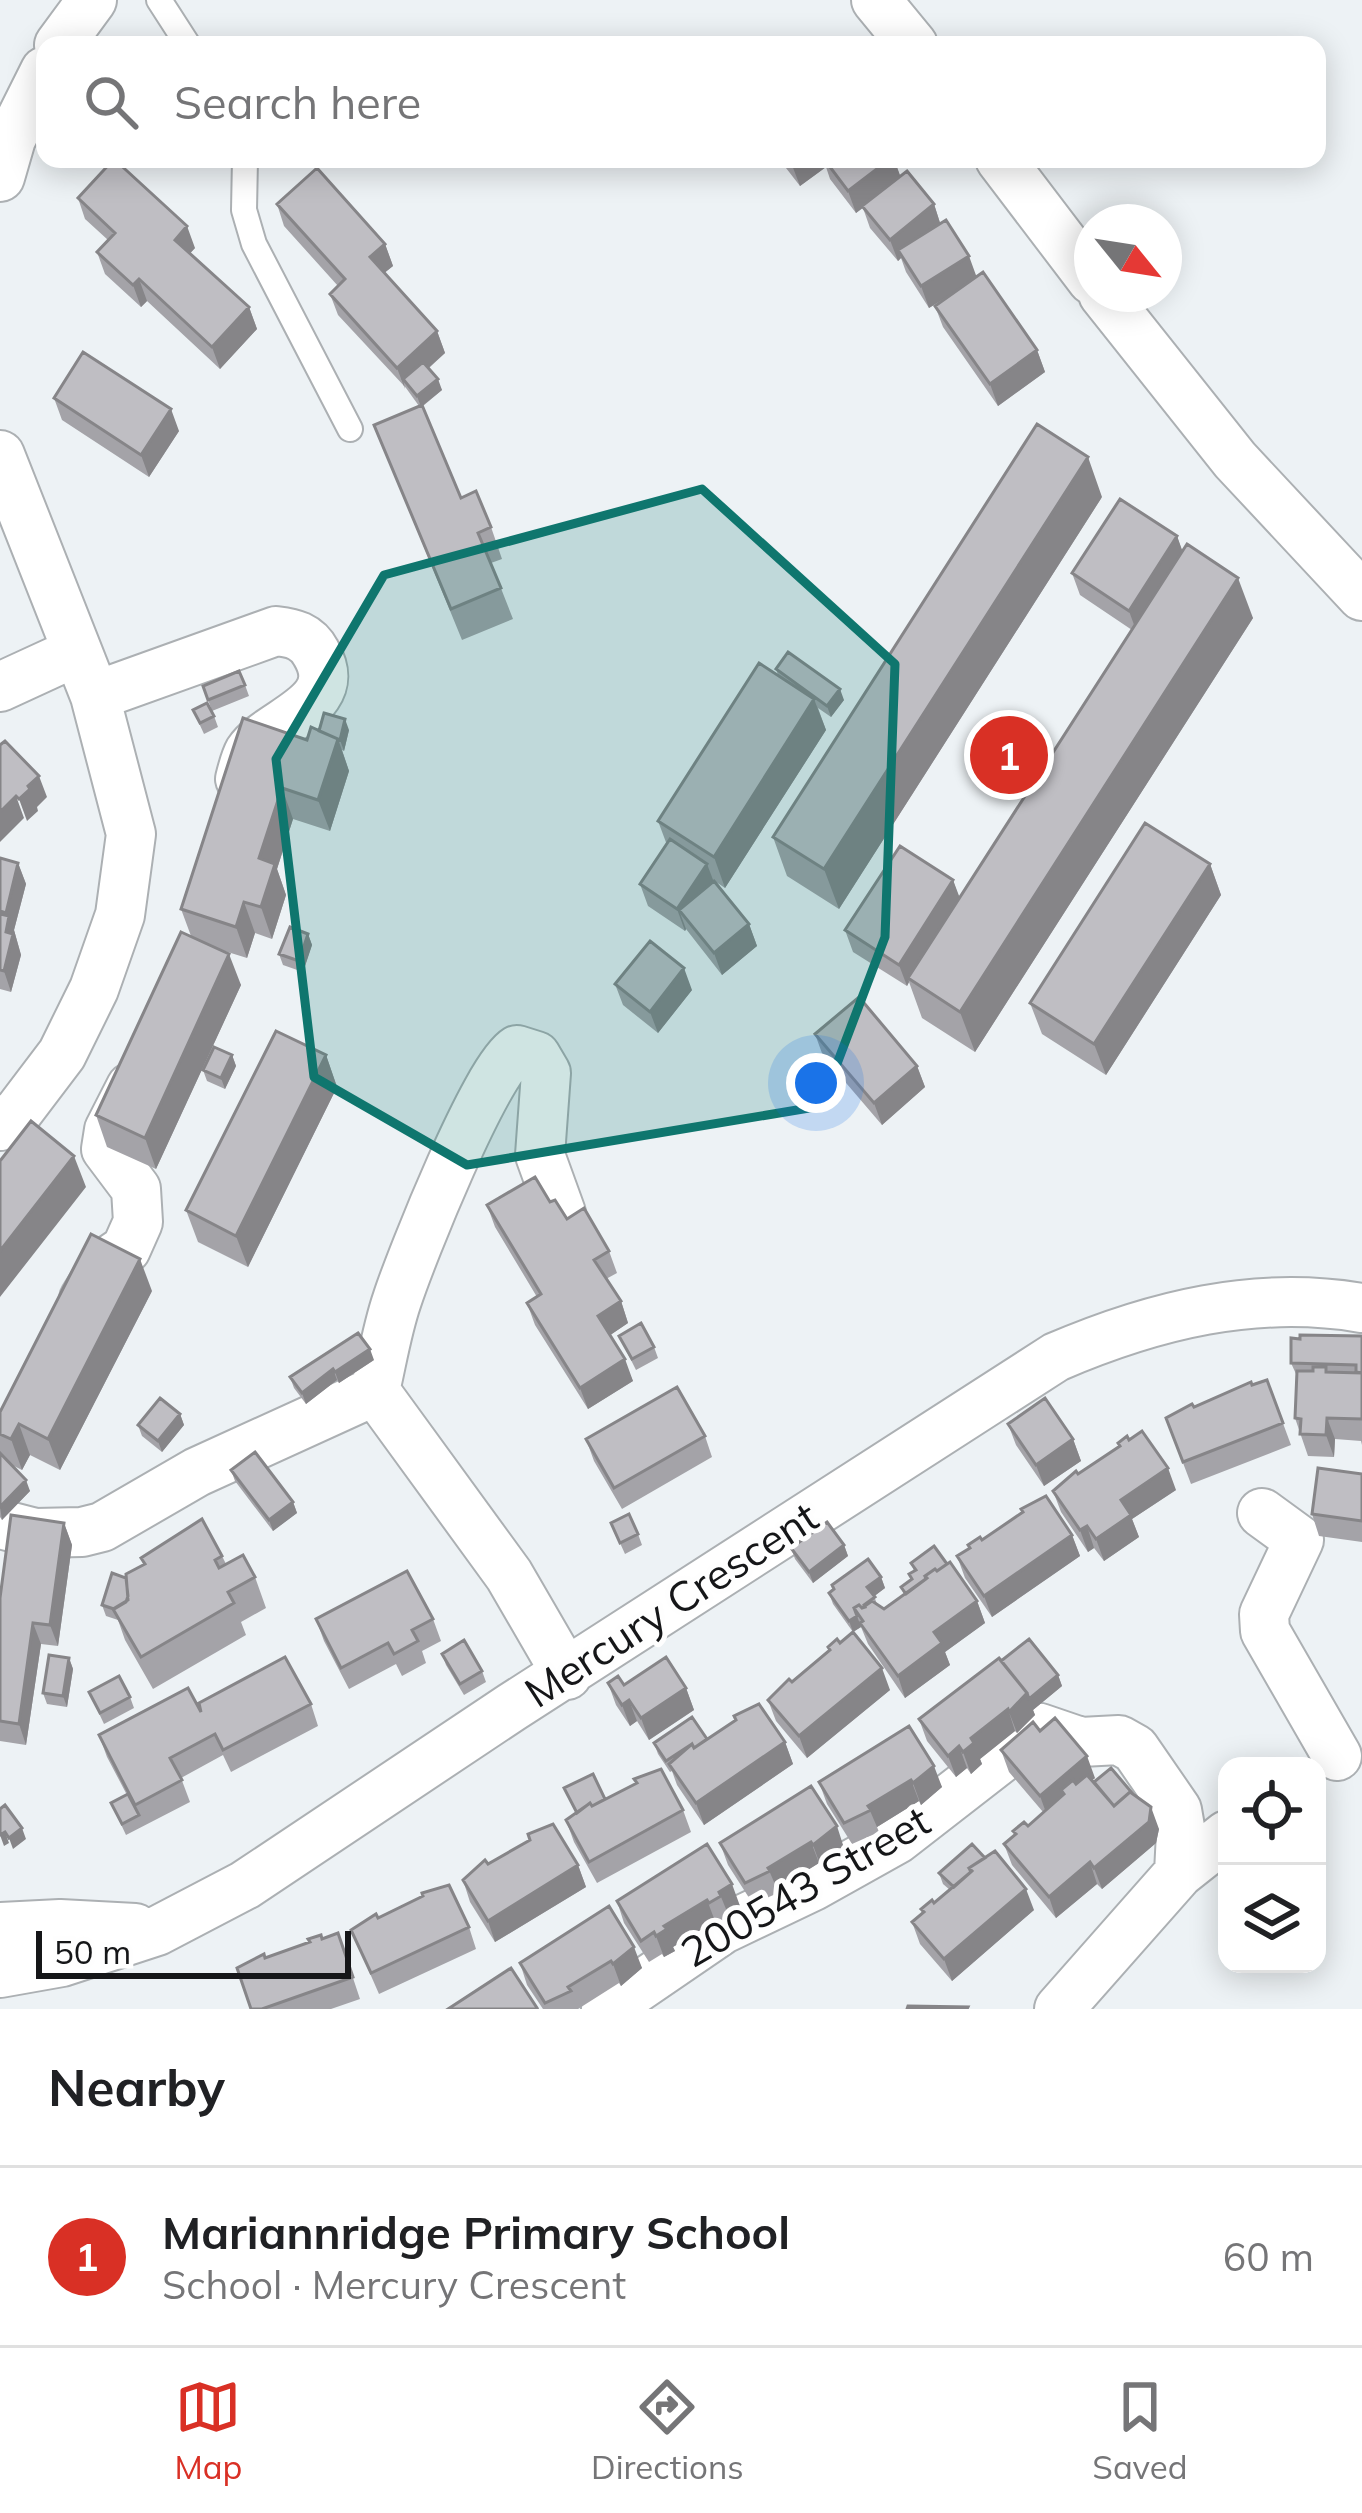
<!DOCTYPE html>
<meta charset="utf-8">
<style>
body{margin:0;font-family:Mulish,sans-serif;background:#f2f2f2;color:#202124}
.controls{position:absolute;right:36px;bottom:36px;display:grid;overflow:hidden;border-radius:24px;box-shadow:0 6px 30px #0003}
.controls button{width:108px;height:108px;display:grid;place-items:center;padding:0;border:0;border-bottom:3px solid #e0e0e0;background:#fff;color:#202124;font:60px sans-serif}
.compass{position:absolute;left:1074px;top:204px;width:108px;height:108px;border-radius:50%;background:#fff;box-shadow:0 6px 30px #0003;rotate:120deg}
.scale{position:absolute;left:36px;bottom:30px;width:315px;box-sizing:border-box;padding-left:12px;border:6px solid #151618;border-top:0;font-size:33px;line-height:42px;white-space:nowrap;color:#151618;-webkit-text-stroke:9px #fefefe;paint-order:stroke}
.you{position:absolute;left:816px;top:1083px;width:42px;height:42px;margin:-30px;border:9px solid #fff;border-radius:50%;background:#1a73e8;box-shadow:0 0 0 18px #1a73e833}
.badge{display:grid;place-items:center;width:78px;height:78px;border-radius:50%;background:#d93025;color:#fff;font-size:39px;font-weight:700}
.pin{position:absolute;translate:-50% -50%;border:6px solid #fff;box-shadow:0 3px 12px #0006}
.list{margin:0;padding:0;list-style:none}
h2{display:flex;justify-content:space-between;align-items:center;height:156px;margin:0;padding:0 48px;font-size:51px}
h2 small{font-size:39px;font-weight:400;color:#757577}
.list li{display:grid;grid-template-columns:78px 1fr auto;gap:36px;align-items:center;box-sizing:border-box;height:180px;padding:0 48px;border-top:3px solid #e0e0e0}
.list b{display:block;font-size:45px;white-space:nowrap}
.list p{margin:0;font-size:39px;white-space:nowrap;color:#757577}
.list em{font-size:39px;font-style:normal;color:#757577}
.icon{flex:none;width:66px;height:66px;fill:none;stroke:currentColor;stroke-width:2;stroke-linecap:round;stroke-linejoin:round}
.map{position:relative;flex:none;width:1362px;height:2009px;overflow:hidden}
.search{position:absolute;background:#fff;box-shadow:0 6px 30px #0003;left:36px;right:36px;top:36px;height:132px;display:flex;align-items:center;gap:30px;box-sizing:border-box;padding:0 42px;border-radius:24px;color:#757577;font-size:45px}
.sheet{height:336px;background:#fff}
nav{display:flex;justify-content:space-around;align-items:center;box-sizing:border-box;height:168px;border-top:3px solid #e0e0e0;background:#fff;font-size:33px;color:#757577}
nav a{display:grid;justify-items:center;gap:6px}
nav .on{color:#d93025}
.map>svg:first-child{display:block}
.lines{fill:none;stroke-linecap:round;stroke-linejoin:round}
.service-casing{stroke:#acb0b3;stroke-width:28}
.minor-casing{stroke:#acb0b3;stroke-width:52}
.service{stroke:#fff;stroke-width:24}
.minor{stroke:#fff;stroke-width:48}
.wall{fill:#a4a3a8}
.shaded-wall{fill:#868588}
.building{fill:#bfbec3;stroke:#868588;stroke-width:3}
.marked{fill:#0f766e;fill-opacity:0.2;stroke:#0f766e;stroke-width:9;stroke-linejoin:round}
.labels{text-anchor:middle;dominant-baseline:central;stroke-width:10;stroke-linejoin:round;paint-order:stroke}
.street-label{font-size:42px;fill:#151618;stroke:#fefefe}
</style>
<div class="map">
<svg width="1362" height="2009" viewBox="0 0 1362 2009">
<rect width="100%" height="100%" fill="#edf2f5"/>
<g class="lines">
<g class="service-casing">
<path id="service" d="M159,0l29,45
M245,159l-1,51 10,34 96,185"/>
</g>
<g class="minor-casing">
<path id="minor" d="M876,0l37,45
M59,45l33,-45
M1000,159l92,121
M0,177l11,-38 34,-68
M1103,294l132,166 127,136
M0,455l95,241 36,138 -11,81 -26,74 -32,65 -44,58 -18,14
M0,687l76,-35
M95,696l181,-65c17,2 31,5 40,22 31,53 -46,67 -67,99 -4,7 -7,19 -9,27
M84,1299l23,-37 19,-13 12,-27 -2,-33 -30,-40 3,-19 22,-43
M375,1391c7,-30 12,-62 22,-91 14,-43 89,-231 120,-250l19,6 10,17 -6,82 21,58
M1262,1513l37,27 -35,74 1,17 72,125
M0,1524l35,9 47,-1 20,-5 95,-55 178,-81 134,184 58,100
M0,1927l60,-3 75,4
M0,1973l62,-11 95,-31 88,-46 267,-178 544,-350c98,-42 199,-67 306,-49
M606,2009l117,-80 90,-43 84,-47 143,-111 41,14 38,-2 16,9 42,61 4,23 -2,40
M1059,2009l120,-136 48,-38"/>
</g>
<use href="#service" class="service"/>
<use href="#minor" class="minor"/>
</g>
<path class="wall" d="M779,159h115l6,17 34,28 6,19 36,53 61,74 8,22 -47,34 -55,-79 -8,-21 16,-12 -22,14 -23,-36 -5,-14 -3,3 -28,-33 -7,-20 -7,5 -26,-34 -4,-12 -26,19z
M78,198l117,50 -5,5 59,54 8,22 -37,40 -73,-68 -6,6 -36,-33 -8,-22 11,-12 -23,-21z
M277,204l108,40 8,22 -9,7 53,58 8,22 -16,15 13,22 -19,16 38,92 30,29 11,32 -11,4 22,56 -51,21 -88,-215 45,-19 -13,-18 -68,-73 -8,-21 8,-8 -54,-60z
M54,398l125,33 -30,46 -87,-57z
M1102,497l-263,412 -52,-33 -14,-39z
M1177,536l5,15 71,67 -278,434 -53,-34 -13,-36 -2,4 -54,-34 -8,-22 108,-50 6,18 173,-268 -52,-35 -8,-22z
M776,669l68,31 -13,17 -13,-9 8,22 -101,158 -12,-8 36,44 8,22 -35,29 -36,-46 -1,2 -37,-25 -8,-22 27,-39 -9,-24 120,-146z
M245,685l4,11 -37,15 -9,-25z
M193,710l21,6 4,11 -14,7z
M349,730l-5,21 -2,-1 7,21 -19,60 -37,-12 -16,50 9,26 -14,44 -17,-6 -8,25 -29,-9 23,36 -85,184 -49,-22 -11,-32 95,-179 -10,-27 126,-169 12,-9z
M0,858l18,5 8,21 -12,46 7,25 -10,37 -11,-3z
M1210,864l11,31 -115,180 -64,-41 -12,-31z
M308,934l4,11 -9,27 -20,-7 -4,-11z
M615,984l77,6 -34,43 -35,-28z
M815,1034l102,32 8,21 -43,38 -59,-69z
M232,1055l4,11 -11,23 -18,-8 -4,-11z
M326,1055l11,32 -89,180 -50,-25 -12,-32z
M550,1202l17,17 42,32 8,22 -11,6 15,22 7,22 -18,12 23,46 -45,28 -53,-84 -8,-22 10,-6 -42,-70 -8,-22z
M152,1291l-92,179 -30,-15 -8,15 -10,-5 18,26 -28,29 -2,-3v-105z
M619,1336l35,11 4,11 -22,12z
M1362,1336v109l-1,-4 -26,-2 -1,18 -26,-1 -13,-38 1,-44 -5,-11z
M374,1360l-35,23 -2,-3 -31,24 -12,-16 -4,-11z
M1267,1380l24,65 -100,39 -25,-66z
M180,1414l4,11 -22,27 -20,-16 -4,-11z
M1008,1424l65,15 8,22 -37,25 -28,-41z
M705,1436l7,21 -90,52 -28,-48 -8,-22z
M231,1470l62,32 4,11 -24,18 -38,-50z
M1078,1474l98,16 -44,29 7,18 -35,24 -10,-13 -6,4 -27,-40 -8,-21z
M1362,1474v68l-43,-6 -7,-22z
M64,1523l8,22 -14,101 -17,-2 -15,101 -26,-4v-143z
M611,1523l27,11 4,11 -17,9z
M1072,1535l8,21 -88,61 -27,-39 -8,-22 25,-16z
M844,1545l4,11 -35,27 -18,-24 -4,-11z
M222,1556l4,8 29,13 11,31 -25,14 5,13 -93,54 -28,-49 -7,-20 -12,-4 -4,-11 24,-27 17,-14 -2,-6z
M911,1563l36,1 30,37 8,22 -40,29 5,13 -45,33 -37,-54 -7,-17 -8,5 -20,-28 -4,-11 4,-4 -1,-4 49,-8 4,11 -11,8 3,8 7,5 20,-14 -3,-8 10,-7 -2,-6 5,-3z
M316,1619h117l8,22 -19,10 4,12 -24,13 -6,-12 -47,25 -25,-48z
M828,1647l62,43 -83,68 -31,-37 -8,-21 61,-49z
M442,1654l40,17 4,11 -22,13 -18,-30z
M69,1658l4,11 -6,38 -20,-3 -4,-11z
M1001,1661l57,14 4,11 -29,24 2,5 -18,18 -2,-2 -35,28 2,5 -11,10 -4,-6 -11,9 -29,-36 -8,-22z
M608,1683l78,5 8,22 -45,30 -12,-19 -7,5 -14,-21z
M89,1692l41,5 4,11 -30,16z
M311,1704l7,22 -87,46 -8,-17 -42,23 9,24 -64,33 -15,-32 16,-8 -20,-38 -8,-22 102,-23z
M909,1726l33,61 -21,18 -2,-4 -42,26 2,5 -27,12 -25,-40 -8,-22z
M707,1739l78,3 8,22 -89,61 -27,-40 -5,-14 -2,1 -12,-18 -4,-11z
M1001,1750l94,28 -3,2 67,49 -3,14 -54,46 -5,-5 -41,34 -44,-53 -8,-21 11,-9 -2,-4 15,-5 15,-14 -34,-40z
M811,1786l33,62 -23,19 -2,-4 -42,26 1,4 -25,11 -25,-39 -8,-22z
M564,1788l41,12 78,10 8,22 -94,51 -23,-41 -8,-22 10,-6z
M707,1844l33,62 -12,8 1,3 -12,7 -2,-3 -42,26 2,4 -11,6 -2,-3 -13,8 -25,-39 -7,-22z
M488,1864l90,1 8,22 -91,55 -25,-40 -7,-22z
M939,1873l95,37 -82,71 -32,-37 -8,-22 10,-9 -1,-4 13,-6 16,-13 -7,-6z
M609,1906l33,62 -21,18 -2,-3 -41,26h-35l-16,-24 -7,-22z
M378,1918l91,9 7,22 -97,45 -28,-64z
M338,1933l22,66 -29,10h-80l15,-51z"/>
<path class="shaded-wall" d="M800,159h23l3,8 -26,19 -8,-21z
M890,159h4l7,19 -45,35 -8,-22z
M934,204l7,22 -43,24 3,8 -3,3 -8,-21z
M187,226l8,22 -12,13 -8,-21z
M385,244l8,22 -15,12 -8,-21z
M969,256l8,22 -48,30 -8,-22z
M139,279l8,22 -6,6 -8,-22z
M249,307l8,22 -37,40 -8,-22z
M437,331l8,22 -37,33 -5,-7 2,10 -8,-21z
M1037,350l8,22 -47,34 -8,-22z
M438,379l4,11 -21,17 -4,-11z
M171,409l8,22 -30,46 -8,-22z
M1088,457l14,40 -263,412 -15,-40z
M1177,536l8,22 -48,75 -8,-22z
M1238,578l15,40 -278,434 -15,-40z
M840,689l4,11 -13,17 -4,-11z
M814,699l12,31 -101,158 -11,-31z
M345,719l4,11 -5,21 -4,-11z
M338,739l11,32 -19,60 -12,-31z
M39,776l8,21 -10,10 1,4 -11,10 -8,-22 9,-13z
M282,788l11,31 -16,50 9,26 -14,44 -11,-32 -2,-49z
M16,796l8,22 -24,24v-30z
M18,863l8,21 -12,46 7,25 -10,37 -7,-21 4,-51 -2,-7z
M707,864l8,21 -36,25 7,19 -1,2 -8,-22z
M1210,864l11,31 -115,180 -12,-31z
M953,880l8,21 -53,77 1,4 -2,4 -8,-21z
M244,902l11,31 -8,25 -11,-31z
M749,924l8,22 -35,29 -8,-22z
M308,934l4,11 -9,27 -4,-11z
M229,954l12,31 -85,184 -11,-31z
M684,968l8,22 -34,43 -8,-21z
M232,1055l4,11 -11,23 -4,-11z
M326,1055l11,32 -89,180 -12,-31z
M917,1066l8,21 -43,38 -8,-22z
M74,1156l12,31 -86,110v-46z
M140,1259l12,32 -92,179 -12,-31z
M621,1301l7,22 -22,15 -8,-22z
M370,1349l4,11 -35,23 -4,-11z
M625,1359l8,22 -45,28 -8,-21z
M333,1369l4,11 -31,24 -4,-11z
M180,1414l4,11 -22,27 -4,-11z
M1327,1418l8,21 -1,18 -8,-22z
M19,1424l11,31 -8,15 -11,-31z
M1073,1439l8,22 -37,25 -8,-21z
M1168,1468l8,22 -44,29 7,18 -35,24 -8,-22 25,-39z
M26,1480l4,11 -28,29 -2,-13z
M293,1502l4,11 -24,18 -4,-11z
M64,1523l8,22 -14,101 -8,-21z
M1087,1526l7,22 -6,4 -8,-22z
M1072,1535l8,21 -88,61 -8,-21z
M844,1545l4,11 -35,27 -4,-11z
M881,1577l4,11 -13,10 -5,-11z
M977,1601l8,22 -40,29 5,13 -45,33 -7,-22 36,-44z
M857,1616l4,11 -8,5 -4,-11z
M33,1623l8,21 -15,101 -7,-21z
M69,1658l4,11 -6,38 -4,-11z
M882,1668l8,22 -83,68 -8,-22z
M1058,1675l4,11 -29,24 2,5 -18,18 -8,-21 18,-19z
M686,1688l8,22 -45,30 -8,-22z
M629,1700l8,21 -7,5 -8,-21z
M1008,1709l7,22 -35,28 2,5 -11,10 -8,-22 8,-14z
M785,1742l8,22 -89,61 -8,-22z
M959,1746l8,22 -11,9 -8,-21z
M1087,1756l8,22 -28,24 -6,-12 5,13 -18,15 -8,-22z
M934,1766l8,21 -21,18 -8,-22z
M911,1780l8,21 -42,26 -9,-21z
M1151,1807l8,22 -3,14 -54,46 -8,-21z
M837,1826l7,22 -23,19 -8,-22z
M22,1828l4,11 -13,10 -4,-11z
M5,1832l4,11 -5,3 -4,-11z
M811,1842l8,21 -42,26 -9,-21z
M1090,1862l7,22 -41,34 -7,-21z
M578,1865l8,22 -91,55 -7,-21z
M732,1884l8,22 -12,8 -9,-22z
M1026,1889l8,21 -82,71 -8,-22z
M707,1900l8,21 -42,26 2,4 -11,6 -8,-21 8,-10z
M634,1947l8,21 -21,18 -8,-22z"/>
<path class="building" d="M114,159l73,67 -12,14 74,67 -37,40 -73,-68 -6,6 -36,-33 18,-19 -37,-35z
M824,159h66l-42,32z
M317,168l68,76 -15,13 67,74 -40,37 -67,-74 15,-15 -68,-75z
M907,171l27,33 -44,36 -28,-34z
M946,220l23,36 -48,30 -23,-36z
M983,272l54,78 -47,34 -55,-78z
M83,352l88,57 -30,46 -87,-57z
M423,362l15,17 -21,17 -14,-17z
M422,405l39,93 15,-7 15,36 -13,6 23,55 -50,21 -77,-184z
M1037,424l51,33 -264,412 -51,-32z
M1120,499l57,37 -48,75 -57,-38z
M1187,544l51,34 -278,434 -52,-34z
M788,652l52,37 -13,17 -51,-37z
M759,663l55,36 -100,158 -56,-36z
M239,671l6,14 -37,15 -5,-14z
M207,703l7,13 -14,7 -7,-13z
M324,713l21,6 -5,21 -21,-9z
M243,718l64,22 4,-13 27,12 -20,61 -36,-12 -23,70 16,6 -14,43 -17,-5 -8,25 -55,-18z
M5,741l34,35 -11,10 2,3 -11,10 -3,-3 -16,16v-67z
M1145,823l65,41 -116,180 -64,-41z
M670,839l37,25 -30,45 -37,-25z
M900,846l53,34 -54,85 -54,-35z
M0,858l18,5 -12,50 -6,-2z
M714,881l35,43 -35,29 -35,-43z
M0,914l9,2 -3,16 7,2 -9,37 -4,-1z
M290,927l18,7 -9,27 -20,-7z
M181,932l48,22 -84,184 -49,-23z
M650,941l34,27 -34,44 -35,-28z
M859,997l58,69 -43,37 -59,-69z
M276,1031l50,24 -90,181 -50,-26z
M214,1047l18,8 -11,23 -18,-8z
M31,1121l43,35 -74,95v-90z
M535,1177l15,25 5,-2 12,19 17,-11 25,43 -15,9 27,41 -23,15 27,43 -45,29 -53,-85 14,-9 -54,-89z
M91,1234l49,25 -92,180 -29,-15 -8,15 -11,-5v-22z
M641,1323l13,24 -22,12 -13,-23z
M358,1333l12,16 -35,23 -2,-3 -31,24 -12,-16z
M1300,1335l62,1v37l-6,-1v-7l-65,-2v-25l9,1z
M1313,1367h13v5l36,1v46l-35,-1 -1,17 -26,-1 1,-15 -6,-1 2,-47h16z
M1267,1380l16,43 -100,39 -17,-44 26,-14 2,3 57,-25 1,3z
M677,1387l28,49 -91,52 -28,-49z
M160,1398l20,16 -22,27 -20,-16z
M1045,1398l28,41 -37,26 -28,-41z
M1142,1431l26,37 -47,32 10,15 -35,24 -9,-13 -7,4 -27,-39 23,-20 2,3 42,-28 -2,-3 9,-7 2,4z
M255,1452l38,50 -24,18 -38,-50z
M0,1453l26,27 -26,27z
M1318,1468l44,6v47l-50,-7z
M1046,1496l26,39 -88,61 -27,-40 13,-8 -2,-3 12,-8 2,3 41,-28 -2,-3z
M629,1514l9,20 -18,9 -9,-20z
M11,1515l53,8 -14,102 -17,-2 -14,101 -19,-3v-123z
M202,1519l20,37 -7,4 4,8 24,-13 12,22 -27,15 6,11 -93,54 -28,-48 15,-9 -2,-26 19,-10 -4,-6z
M827,1522l17,23 -35,27 -18,-24z
M934,1546l13,18 -10,7 -2,-2 -10,7 1,3 -20,15 -5,-7 11,-8 -3,-5 7,-4 -5,-7z
M868,1559l13,18 -14,10 8,10 -11,8 1,2 -3,1 -3,-3 -5,3 3,8 -8,5 -20,-28 5,-4 -2,-4z
M950,1562l27,39 -43,31 8,11 -44,33 -38,-53 3,-2 -9,-13 5,-3 3,3 10,-7 12,8 43,-31 -2,-2 10,-7 2,2z
M407,1571l26,48 -21,11 6,11 -24,13 -6,-11 -47,25 -25,-49z
M112,1573l14,5 2,18 -2,6 -12,7 -12,-4z
M853,1632l29,36 -83,68 -31,-36 21,-21 3,3 38,-32 -2,-3 9,-8 3,4z
M1029,1639l29,36 -29,24 -2,-6 -26,-32z
M464,1640l18,31 -22,13 -18,-30z
M49,1655l20,3 -6,38 -20,-3z
M285,1657l26,47 -88,46 -8,-16 -45,24 12,22 -47,25 -36,-70 89,-47 13,24 -2,-9z
M666,1657l20,31 -45,30 -12,-18 -7,5 -14,-22 10,-7 6,9z
M999,1658l28,35 -18,19 -1,-3 -37,29 3,5 -11,9 -4,-6 -11,10 -29,-37z
M119,1676l11,21 -30,16 -11,-21z
M759,1704l26,38 -89,61 -27,-39 23,-20 2,4 42,-28 -2,-4z
M692,1717l15,22 -13,9 -2,-4 -26,17 -12,-18z
M1055,1718l32,38 -47,40 -39,-46 32,-28 7,9z
M909,1726l25,40 -21,17 -2,-3 -43,26 3,4 -27,13 -25,-41z
M1111,1768l22,26 -3,-2 -16,14 -20,-24z
M661,1769l22,41 -94,52 -23,-42 24,-17 2,3 45,-23 -3,-4z
M593,1774l12,25 -13,7 -2,-3 -13,10 -13,-25z
M1087,1775l27,31 16,-14 21,15 -2,15 -55,46 -4,-6 -41,35 -45,-53 12,-10 -3,-3 11,-9 4,4 36,-32 -3,-4 12,-10 3,4z
M811,1786l26,40 -24,19 -2,-3 -43,26 2,3 -25,12 -25,-40z
M128,1794l11,21 -17,9 -11,-21z
M5,1805l17,23 -13,10 -4,-6 -5,3v-26z
M553,1824l25,41 -90,56 -25,-41 22,-20 3,4 42,-24 -2,-6z
M707,1844l25,40 -13,8 2,4 -12,7 -2,-3 -43,26 3,3 -11,7 -2,-4 -13,9 -24,-40z
M972,1844l13,14 -16,10 2,4 -17,15 -15,-14z
M995,1851l31,38 -82,70 -32,-37 12,-10 -3,-3 11,-9 2,3 38,-32 -3,-3z
M449,1885l20,42 -98,46 -20,-43 25,-16 2,4 45,-22 -1,-3z
M609,1906l25,41 -21,17 -2,-3 -43,26 3,4 -26,12 -25,-40z
M338,1933l15,44 -91,32h-11l-14,-41 27,-14 1,4 45,-16 -2,-3 13,-4 1,4z
M511,1968l26,40 -2,1h-87z
M908,2006l60,1 -1,2h-60z"/>
<path class="marked" d="M702,489l193,175 -10,273 -64,169 -354,59 -153,-88 -38,-318 108,-184z"/>
<g class="labels">
<g class="street-label">
<text transform="translate(671 1604) rotate(-33)">Mercury Crescent</text>
<text transform="translate(805 1886) rotate(-30)">200543 Street</text>
</g>
</g>
</svg>
<div class="controls">
<button><svg class="icon" aria-label="locate" viewBox="0 0 24 24"><circle cx="12" cy="12" r="6"/><path d="M12 2v4M12 18v4M2 12h4M18 12h4"/></svg></button>
<button><svg class="icon" aria-label="layers" viewBox="0 0 24 24"><path d="M12 4l9 5-9 5-9-5zM3 14l9 5 9-5"/></svg></button>
</div>
<svg class="compass" viewBox="-18 -18 36 36"><path d="M0-13l5 13h-10z" fill="#e53935"/><path d="M0 13l5-13h-10z" fill="#757577"/></svg>
<div class="scale">50 m</div>
<div class="you"></div>
<div class="pin badge" style="left:1009px;top:755px">1</div>
<div class="search"><svg class="icon" aria-label="search" viewBox="0 0 24 24"><circle cx="10" cy="10" r="6"/><path d="M15 15l6 6"/></svg>Search here</div>
</div>
<section class="sheet">
<h2>Nearby<small></small></h2>
<ul class="list">
<li><span class="badge">1</span><div><b>Mariannridge Primary School</b><p>School · Mercury Crescent</p></div><em>60 m</em></li>
</ul>
</section>
<nav>
<a class="on"><svg class="icon" aria-label="map" viewBox="0 0 24 24"><path d="M3 6l6-2 6 2 6-2v14l-6 2-6-2-6 2zM9 4v14M15 6v14"/></svg>Map</a>
<a><svg class="icon" aria-label="directions" viewBox="0 0 24 24"><path d="M12 3l9 9-9 9-9-9zM9 14v-3h6M13 9l2 2-2 2"/></svg>Directions</a>
<a><svg class="icon" aria-label="saved" viewBox="0 0 24 24"><path d="M7 4h10v16l-5-4-5 4z"/></svg>Saved</a>
</nav>
